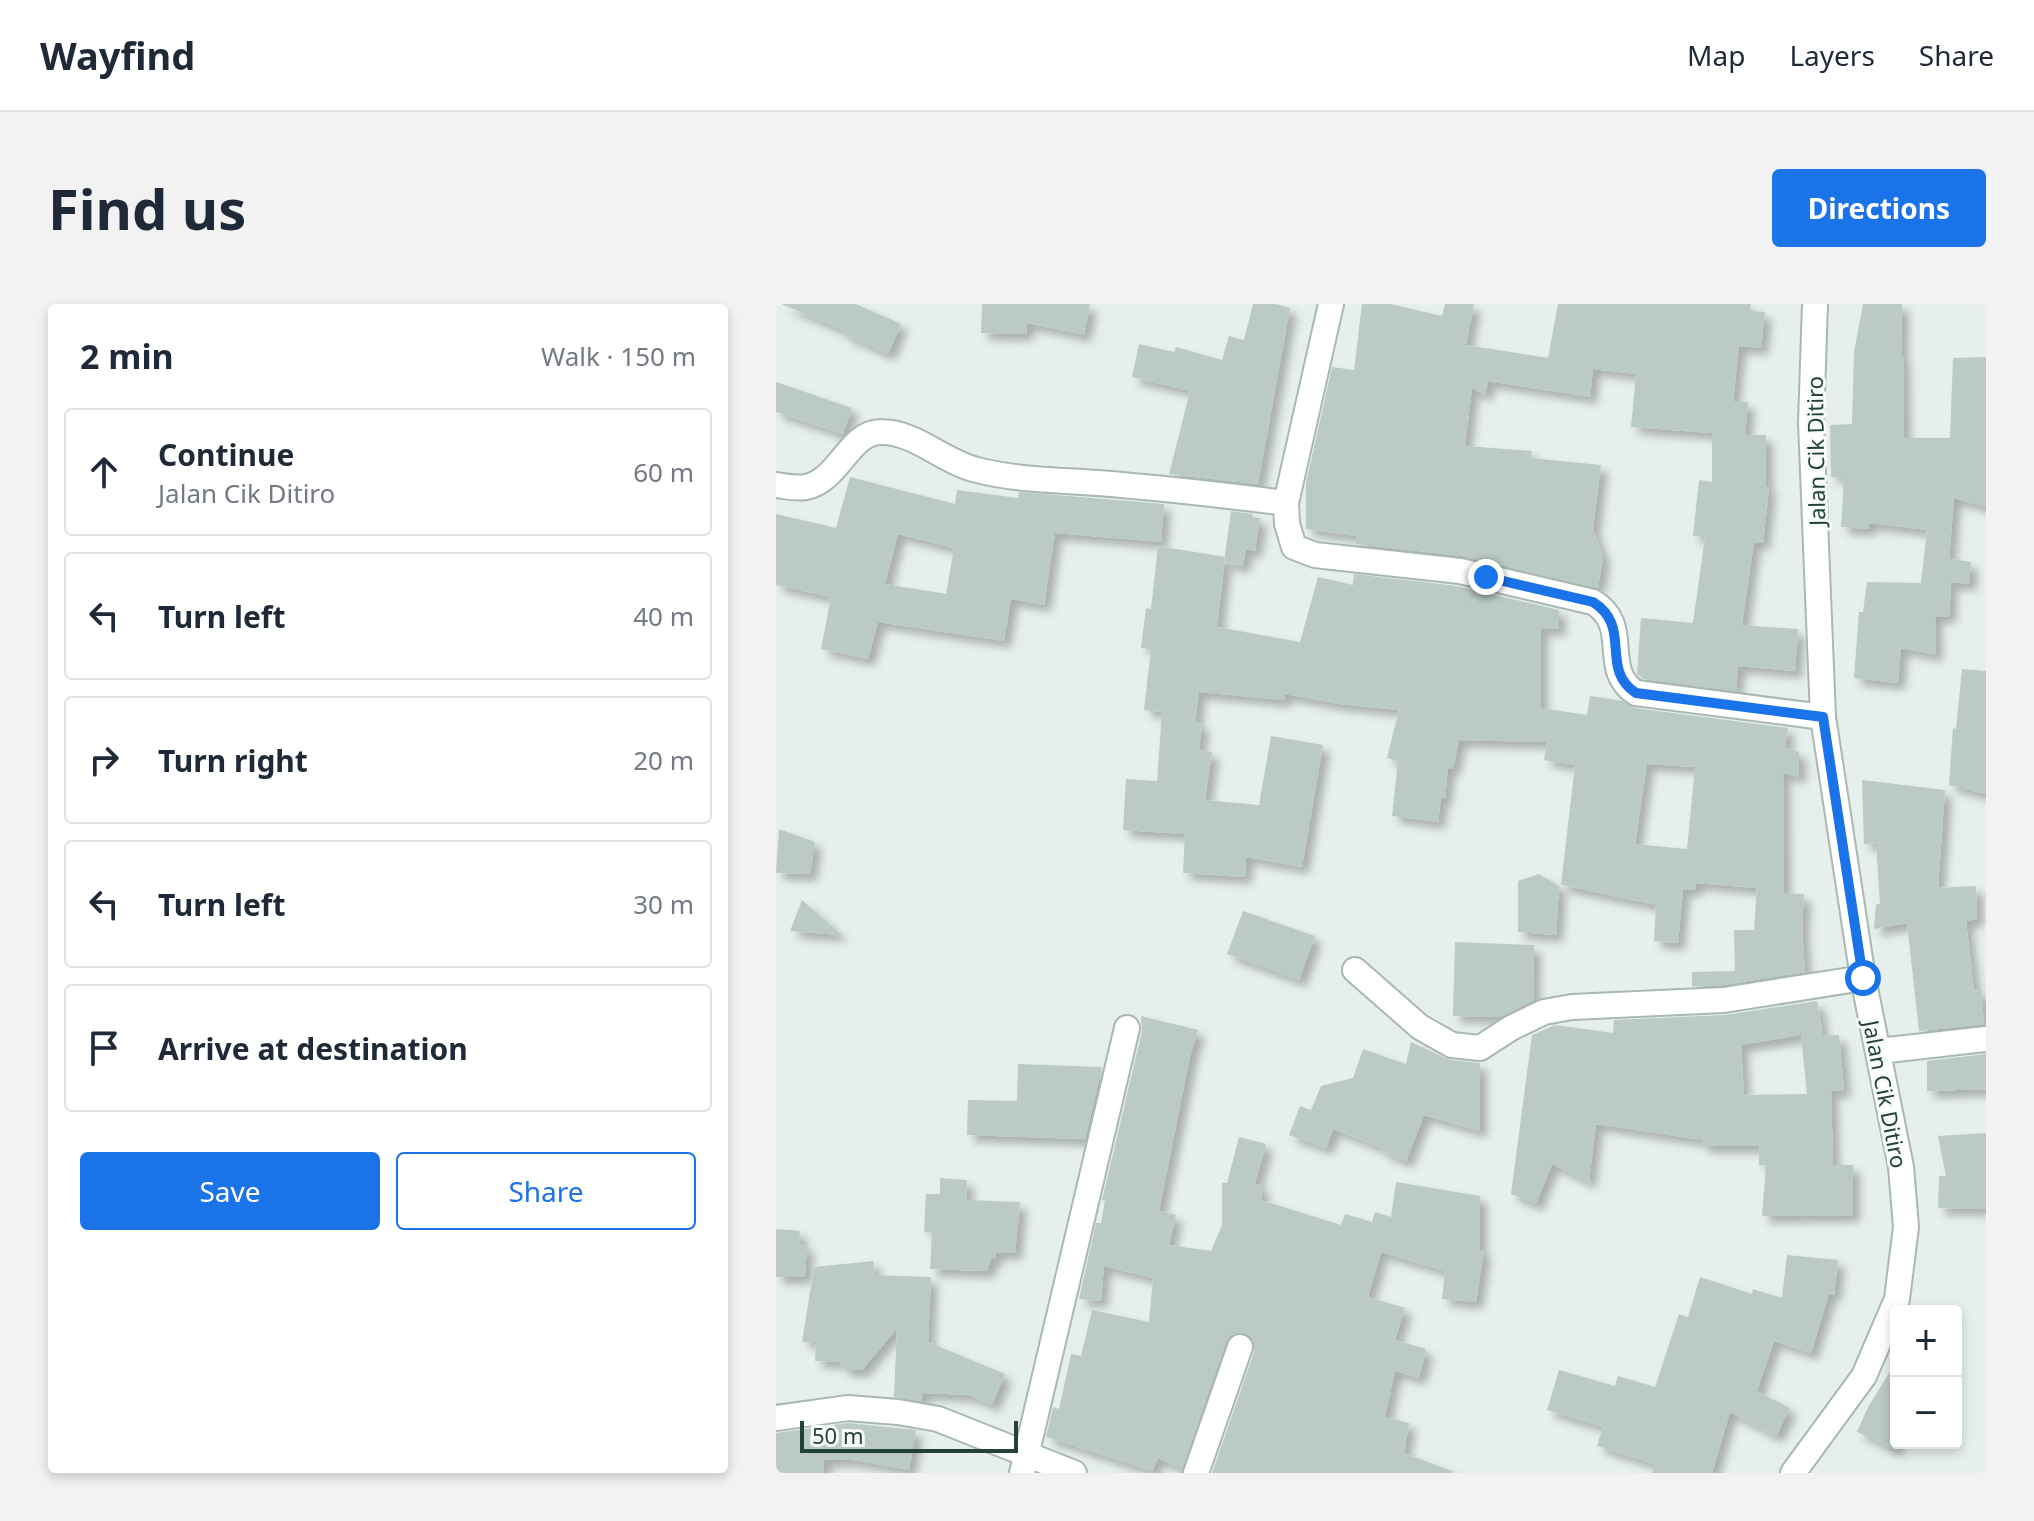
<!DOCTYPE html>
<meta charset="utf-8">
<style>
body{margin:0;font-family:"Noto Sans",sans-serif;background:#f2f2f3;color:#1f2937}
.controls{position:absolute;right:24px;bottom:24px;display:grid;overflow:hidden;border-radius:8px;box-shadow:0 4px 12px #0003}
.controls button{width:72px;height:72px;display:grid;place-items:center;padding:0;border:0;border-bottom:2px solid #e0e1e3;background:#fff;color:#1f2937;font:40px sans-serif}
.scale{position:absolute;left:24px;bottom:20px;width:218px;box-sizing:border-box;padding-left:8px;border:4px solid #24423a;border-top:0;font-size:22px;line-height:28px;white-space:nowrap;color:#24423a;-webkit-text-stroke:6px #f7fbf9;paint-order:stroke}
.stop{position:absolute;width:24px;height:24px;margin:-18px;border:6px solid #1a73e8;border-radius:50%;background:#fff}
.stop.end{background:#1a73e8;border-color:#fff;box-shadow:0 2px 8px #0008}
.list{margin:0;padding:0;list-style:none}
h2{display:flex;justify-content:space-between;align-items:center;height:104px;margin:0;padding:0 32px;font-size:34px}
h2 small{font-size:26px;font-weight:400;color:#747a83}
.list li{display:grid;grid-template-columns:52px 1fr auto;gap:24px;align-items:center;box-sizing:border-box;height:128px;margin:0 16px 16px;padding:0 16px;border:2px solid #e0e1e3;border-radius:8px}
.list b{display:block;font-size:30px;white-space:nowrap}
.list p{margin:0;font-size:26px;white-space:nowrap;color:#747a83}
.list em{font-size:26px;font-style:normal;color:#747a83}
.actions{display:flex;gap:16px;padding:24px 32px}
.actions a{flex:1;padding:18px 0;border:2px solid #1a73e8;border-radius:8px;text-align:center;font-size:28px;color:#1a73e8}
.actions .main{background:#1a73e8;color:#fff}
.icon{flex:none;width:44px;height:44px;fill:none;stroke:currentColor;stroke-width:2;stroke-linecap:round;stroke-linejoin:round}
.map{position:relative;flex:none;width:1210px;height:1169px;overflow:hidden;border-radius:8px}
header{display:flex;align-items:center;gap:48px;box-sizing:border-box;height:112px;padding:0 40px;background:#fff;border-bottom:2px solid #e0e1e3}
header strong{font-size:38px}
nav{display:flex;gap:44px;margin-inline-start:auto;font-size:28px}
.intro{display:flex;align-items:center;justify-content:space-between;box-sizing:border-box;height:192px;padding:0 48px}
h1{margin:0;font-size:56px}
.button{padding:20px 36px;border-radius:8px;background:#1a73e8;color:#fff;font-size:28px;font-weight:700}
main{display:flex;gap:48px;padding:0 48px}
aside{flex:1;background:#fff;border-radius:8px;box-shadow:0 4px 12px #0003}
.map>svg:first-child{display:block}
.building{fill:#bbcac4;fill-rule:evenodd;filter:url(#shadow)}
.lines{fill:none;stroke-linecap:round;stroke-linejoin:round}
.minor-casing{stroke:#a8b8b2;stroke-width:28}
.minor{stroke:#fff;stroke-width:24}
.route{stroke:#1a73e8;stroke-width:10}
.labels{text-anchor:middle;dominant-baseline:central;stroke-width:6;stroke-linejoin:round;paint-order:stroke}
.street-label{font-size:22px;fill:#24423a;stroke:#f7fbf9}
</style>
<header>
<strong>Wayfind</strong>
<nav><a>Map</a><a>Layers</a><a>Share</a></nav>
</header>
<div class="intro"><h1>Find us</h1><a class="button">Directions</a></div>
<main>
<aside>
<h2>2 min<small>Walk · 150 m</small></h2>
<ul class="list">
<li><svg class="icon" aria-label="ahead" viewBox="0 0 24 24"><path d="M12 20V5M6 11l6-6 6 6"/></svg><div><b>Continue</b><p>Jalan Cik Ditiro</p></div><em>60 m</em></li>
<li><svg class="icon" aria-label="left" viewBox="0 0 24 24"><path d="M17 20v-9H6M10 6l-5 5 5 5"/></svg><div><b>Turn left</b></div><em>40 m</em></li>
<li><svg class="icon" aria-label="right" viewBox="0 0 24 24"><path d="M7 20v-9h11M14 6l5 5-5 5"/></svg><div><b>Turn right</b></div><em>20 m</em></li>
<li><svg class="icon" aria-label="left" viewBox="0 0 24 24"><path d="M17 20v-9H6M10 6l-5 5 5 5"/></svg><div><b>Turn left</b></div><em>30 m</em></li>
<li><svg class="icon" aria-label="arrive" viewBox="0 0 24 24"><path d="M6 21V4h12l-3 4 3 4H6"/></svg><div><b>Arrive at destination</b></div></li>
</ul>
<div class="actions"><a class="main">Save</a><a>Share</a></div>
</aside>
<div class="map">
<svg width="1210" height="1169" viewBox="0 0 1210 1169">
<defs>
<filter id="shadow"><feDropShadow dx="7" dy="7" stdDeviation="4" flood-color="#0004"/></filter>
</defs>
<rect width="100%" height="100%" fill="#e6efeb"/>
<path class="building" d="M5,0h75l45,20 -13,30 -45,-20 2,-3z
M206,0h108l-6,31 -57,-12 -1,11 -45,-1z
M477,0h22l15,4 -32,176 -89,-10 21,-83 -58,-14 7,-33 35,8 2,-5 46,13 7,-24 15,4z
M586,0h28l52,12 3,-12h29l-8,41 82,13 10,-54h193l-1,7 15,1 -4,36 -22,-2 -6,55 15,1 -3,33h21v52l3,1 -6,55 -9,-1 -12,83 56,4 -3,42 -57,-5 -2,25 -93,-12 -6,-5 4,-56 52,5 12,-86 -12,-1 6,-56 13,2v-49l-81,-6 5,-53 -43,-5 -3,28 -102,-16 -3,14 -13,-7 -7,58 67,5 -1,7 70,7 -8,64 10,28 -5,31 -135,-32 -107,-12v-8l-50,-7v-46l26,-116 22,3z
M1087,0h39l-1,51h2l1,83h46l3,-80 33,-1v150l-32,-9 -5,61 22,3 -2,22 -18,-2 -2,35 -14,-1 1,39 -35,-7 -3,35 -44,-5 5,-66h4l4,-30 54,1 6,-53 -58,-7v6l-28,-2 3,-50h-13l-1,-52 22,-1 2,-72z
M0,78l76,26 -9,26 -67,-22z
M74,173l105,27 2,-14 61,8 1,-6 145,12 -3,38 -106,-9 -11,72 -33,-6 -7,42 -126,-19 -10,37 -47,-10 10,-52 -55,-12v-71l60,14zM122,230l56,14 -8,46 -61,-10z
M455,207l22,3 -1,3 8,1 -5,33 -9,-2 -3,17 -19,-4z
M382,242l67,11 -8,70 83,15 18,-65 35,8 1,-11 103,12 102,24v19l-18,-1v80l46,7 3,-19 33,5 11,7 154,20 -3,20 14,4v25l-16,-4 1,120 20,1 -2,35 3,43 -83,13 -30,1v-14l43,-1 -1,-41h20l3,-42 -61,-5 -1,7 -12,-1 -5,54 -24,-2 2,-36 -95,-20 14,-120 -31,-5 3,-18 -88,-2 -6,29 -5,-1 -3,30h-4l-3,24 -46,-6 6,-55 -11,-3 12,-48 -60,-6 -54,-10 -1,6 -85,-8 -4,30 7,2 -3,26 13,2 -7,48 54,5 12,-69 52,9 -21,122 -56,-10 -1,20 -62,-4 2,-39 -62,-4 3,-51 31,2 5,-69 -18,-2 7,-61 -10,-1 5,-40 5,1zM871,460l48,3 -8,82 -52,-5z
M1186,365l24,2v123l-37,-9 4,-57 3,1z
M1086,476l83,10 -7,98 38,-2 1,33 -11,2 8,70 7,-1 3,34 -65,7 -12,-108 -33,6 2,-25h4l-4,-61 -12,1z
M3,525l36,13 -5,32 -34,-1z
M763,570l20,12 -3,49 -38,-3v-51z
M26,596l40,35 -52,-4z
M467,607l72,25 -16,44 -72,-26z
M679,638l79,3 -1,56 -33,16 -47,-1z
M1041,697l6,35 16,-1 5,55 -13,1 2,74h20v50l-91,1 4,-51h-7v-19h-57v-6l-106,-16 -7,58 -37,-18 -16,40 -25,-10 21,-159 23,-10 58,8 1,-13 111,-5zM1025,731l6,59 -63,1 -3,-50z
M365,712l57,14 -8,27 -31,154 17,4 -7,30 42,6 11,-26v-42h5l12,-46 27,7 -11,40 7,1 -1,15 80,25 4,-11 27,8 3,-10 16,5 5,-35 84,14v54h4l-8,52 -34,-3 3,-28 -64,-19 -13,45 37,11 -10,32 31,9 -7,29 -24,-7 -10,46 24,6 -5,30 48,18v2h-240l42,-121 -2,-14 -8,-5 -13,2 -5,7 -44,127 -24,-11 -6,13 -106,-34 7,-30 6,2 12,-55 10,2 11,-46 57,12 4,-44 -49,-12 -3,35 -22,-2 17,-76h5l4,-22 -3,-1 40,-169z
M635,738l39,18 30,3v68l-56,-16 -18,46 -25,-10 1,-3 -49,-19 -7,19 -37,-13 11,-29 11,4 10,-24 32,-8 10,-29 43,15z
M1210,750v35l-59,2v-30z
M242,760l84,3 -17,72 -118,-4 1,-35 49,1z
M1210,829v76l-48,-1 1,-32h7l-8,-40z
M164,874l27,2 -1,20 54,2 -5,51 -19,-1v7h-5l-4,12 -57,-2 2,-36 -8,-1 2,-38h14z
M0,925l24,2 -1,13h8l-2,33h-29z
M1011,951l51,5 -4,35 -5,-1 -18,59 -37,-12 -17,50 33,17 -14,28 -46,-24 -18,61h-60l3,-9 -58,-18 6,-19 -56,-17 12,-40 56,16 3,-10 37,11 24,-73 9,3 12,-40 52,17 1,-5 29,9z
M98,957l-1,14 58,2 -3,65 77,32 -13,31 -23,-10 -46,-2 -2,8 -27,-4 3,-69 -35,42h-17l-5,-8 -25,-1 1,-19h-14l12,-75z
M1120,1058v88l-39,-18 11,-25z
M72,1119l68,7 -7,40 -56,-10h-29v13h-48v-40z"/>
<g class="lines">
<g class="minor-casing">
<path id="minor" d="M555,0l-45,199 1,21 7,23 21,8 145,16 133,31c40,24 6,67 43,91l187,24
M0,181c9,1 21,4 30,2 34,-7 43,-56 76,-55 33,0 62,30 95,38 39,10 81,10 121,13 63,5 125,12 188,20
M579,666l65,57 32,18 28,3 31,-20 33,-16 28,-5 152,-7 139,-22
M1103,747l107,-12
M0,1114l72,-10 50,4 40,7 136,54
M246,1169l105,-445
M420,1169l44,-126
M1017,1169l71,-97 33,-77 9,-72 -5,-60 -38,-189 -40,-261 -12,-294 4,-119"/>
</g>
<use href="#minor" class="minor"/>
</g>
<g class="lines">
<path class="route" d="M710,273l107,25c40,25 6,67 43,91l187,24 40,261"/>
</g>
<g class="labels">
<g class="street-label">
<text transform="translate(1039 147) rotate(-91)">Jalan Cik Ditiro</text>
<text transform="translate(1110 790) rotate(79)">Jalan Cik Ditiro</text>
</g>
</g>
</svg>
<div class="controls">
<button>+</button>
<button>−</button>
</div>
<div class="scale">50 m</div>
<div class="stop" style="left:1087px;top:674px"></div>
<div class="stop end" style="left:710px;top:273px"></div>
</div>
</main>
